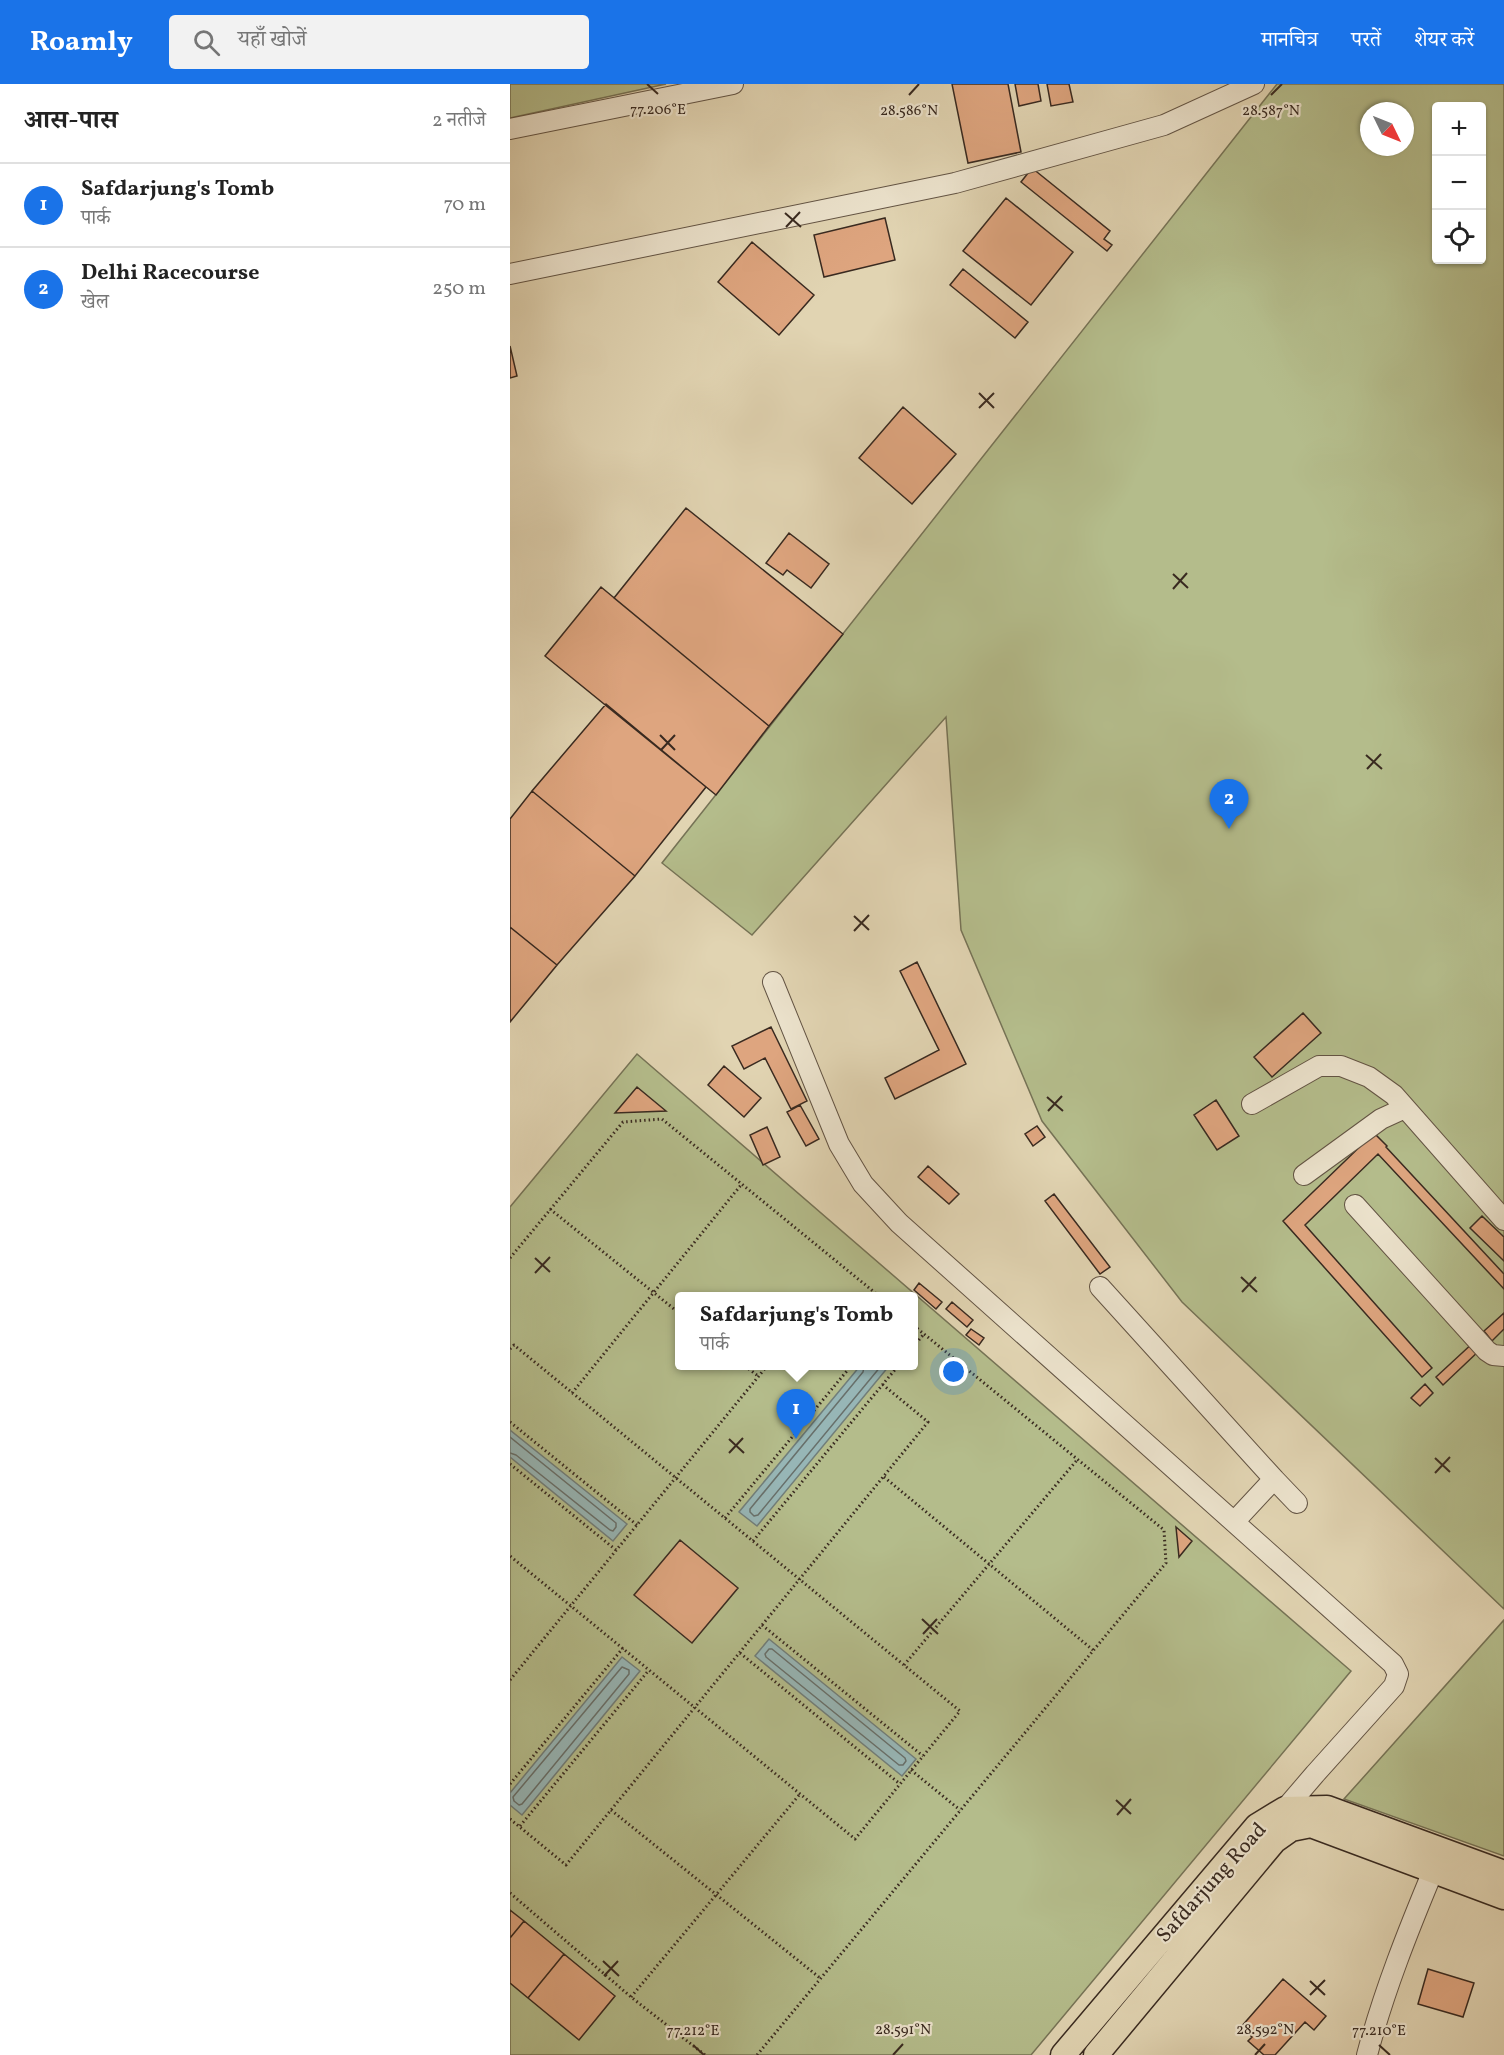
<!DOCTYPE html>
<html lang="hi">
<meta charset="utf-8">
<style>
body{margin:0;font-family:Vollkorn,"Noto Serif Devanagari",serif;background:#f2f2f2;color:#222}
.controls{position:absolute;right:18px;top:18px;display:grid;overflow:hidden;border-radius:6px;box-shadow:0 2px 4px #0004}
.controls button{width:54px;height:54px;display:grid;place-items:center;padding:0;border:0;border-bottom:2px solid #e0e0e0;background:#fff;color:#222;font:30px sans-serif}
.compass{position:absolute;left:850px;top:18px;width:54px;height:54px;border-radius:50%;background:#fff;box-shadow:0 2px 4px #0004;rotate:133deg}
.you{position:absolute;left:444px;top:1288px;width:21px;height:21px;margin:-15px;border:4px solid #fff;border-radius:50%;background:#1a73e8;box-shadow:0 0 0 9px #1a73e833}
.badge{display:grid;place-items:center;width:39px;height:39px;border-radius:50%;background:#1a73e8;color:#fff;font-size:20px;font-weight:700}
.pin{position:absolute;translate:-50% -50px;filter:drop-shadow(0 2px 3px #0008)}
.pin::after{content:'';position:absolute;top:32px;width:21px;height:18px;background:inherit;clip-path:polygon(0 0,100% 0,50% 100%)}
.popup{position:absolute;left:165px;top:1208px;width:243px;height:78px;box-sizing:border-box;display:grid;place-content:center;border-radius:6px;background:#fff;filter:drop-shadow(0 2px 4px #0005);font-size:20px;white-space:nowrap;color:#767676}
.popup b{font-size:22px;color:#222}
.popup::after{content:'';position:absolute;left:50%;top:100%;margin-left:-12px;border:12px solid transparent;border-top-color:#fff}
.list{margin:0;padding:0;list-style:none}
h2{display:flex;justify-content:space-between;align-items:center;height:78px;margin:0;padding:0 24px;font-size:26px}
h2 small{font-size:20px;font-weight:400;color:#767676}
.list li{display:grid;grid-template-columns:39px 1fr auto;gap:18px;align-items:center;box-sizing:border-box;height:84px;padding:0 24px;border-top:2px solid #e0e0e0}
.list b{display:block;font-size:22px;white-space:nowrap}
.list p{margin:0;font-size:20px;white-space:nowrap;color:#767676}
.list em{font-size:20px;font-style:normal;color:#767676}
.icon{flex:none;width:33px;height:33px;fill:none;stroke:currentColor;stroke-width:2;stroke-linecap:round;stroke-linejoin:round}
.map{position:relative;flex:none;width:994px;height:1971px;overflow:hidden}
header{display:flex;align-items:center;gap:36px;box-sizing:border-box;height:84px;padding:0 30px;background:#1a73e8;color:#fff}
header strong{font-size:28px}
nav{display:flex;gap:33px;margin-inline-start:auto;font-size:21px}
.search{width:420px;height:54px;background:#f2f2f2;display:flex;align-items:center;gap:15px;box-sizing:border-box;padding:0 21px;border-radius:6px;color:#767676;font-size:22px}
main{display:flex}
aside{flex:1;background:#fff}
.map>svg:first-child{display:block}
.green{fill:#b4bc8b;stroke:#767356;stroke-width:1.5;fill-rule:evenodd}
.water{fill:#97b6b6;stroke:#717e7a;stroke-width:1.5}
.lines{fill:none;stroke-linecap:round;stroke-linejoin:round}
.shore{stroke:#68706b;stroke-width:1.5}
.building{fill:#dea57f;stroke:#392a20;stroke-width:1.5}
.minor-casing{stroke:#635444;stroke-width:22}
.major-casing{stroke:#392a20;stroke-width:27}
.path{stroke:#392a20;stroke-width:3;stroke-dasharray:1.5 3;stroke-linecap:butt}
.minor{stroke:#ece3cd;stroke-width:20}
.major{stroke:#e1d4b2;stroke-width:24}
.ticks{fill:none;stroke:#392a20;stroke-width:2}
.labels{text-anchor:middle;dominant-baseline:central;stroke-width:4.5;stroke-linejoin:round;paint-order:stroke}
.street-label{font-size:21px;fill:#392a20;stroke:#ece3cd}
.ticks-label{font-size:15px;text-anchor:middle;fill:#392a20;stroke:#ece3cd;stroke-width:4.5;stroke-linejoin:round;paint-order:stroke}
</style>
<header>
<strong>Roamly</strong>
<div class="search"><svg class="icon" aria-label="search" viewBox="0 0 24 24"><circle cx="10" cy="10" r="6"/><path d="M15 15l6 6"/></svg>यहाँ खोजें</div>
<nav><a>मानचित्र</a><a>परतें</a><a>शेयर करें</a></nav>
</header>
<main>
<aside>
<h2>आस-पास<small>2 नतीजे</small></h2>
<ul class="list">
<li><span class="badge">1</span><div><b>Safdarjung's Tomb</b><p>पार्क</p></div><em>70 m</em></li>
<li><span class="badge">2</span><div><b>Delhi Racecourse</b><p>खेल</p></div><em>250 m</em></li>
</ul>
</aside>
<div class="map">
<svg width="994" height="1971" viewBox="0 0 994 1971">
<rect width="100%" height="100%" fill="#e1d4b2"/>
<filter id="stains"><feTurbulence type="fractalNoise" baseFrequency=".00333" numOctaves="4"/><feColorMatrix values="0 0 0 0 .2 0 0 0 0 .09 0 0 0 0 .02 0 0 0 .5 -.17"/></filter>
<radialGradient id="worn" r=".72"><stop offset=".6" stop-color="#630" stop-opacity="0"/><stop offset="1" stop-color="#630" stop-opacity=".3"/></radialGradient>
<path class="green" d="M0,0h156l-156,34z
M767,0h227v1525l-322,-307 -140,-181 -81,-191 -15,-213 -194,218 -90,-72zM926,22h46v154h-46zM859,27h36v36h-36z
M127,970l714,617 -320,384h-521v-848zM169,1212h234v70h-234z
M994,1536v236l-160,-57z"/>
<path class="water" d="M350,1282h29l-132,160 -18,-14z
M0,1346l117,94 -14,17 -103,-84z
M259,1555l147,120 -14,17 -147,-120z
M112,1573l18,14 -118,144 -12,-10v-12z"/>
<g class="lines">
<path class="shore" d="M354,1282l-1,6 -113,137v3l4,4 4,-1 123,-149
M0,1353l106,86v4l-3,4 -3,-1 -94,-75 -6,-2
M259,1565h3l133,109 1,3 -3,4h-4l-133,-108 -1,-3z
M112,1583l7,3v4l-107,130 -3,1 -5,-4 -1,-4z"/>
</g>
<path class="building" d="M442,0h56l13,68 -53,11z
M505,0h23l3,17 -22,5z
M537,0h22l4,18 -22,4z
M522,84l78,63 -6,8 8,6 -5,6 -86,-69z
M496,114l67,54 -42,53 -68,-54z
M375,134l10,42 -71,17 -10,-42z
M242,158l62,53 -35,40 -61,-53z
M453,185l65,53 -13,16 -65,-53z
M0,262l7,30 -7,2z
M393,323l53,47 -44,50 -53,-46z
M176,424l157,126 -74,92 -155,-128z
M279,449l40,31 -18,24 -24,-18 -4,5 -17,-12z
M91,503l168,139 -53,69 -171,-139z
M96,620l100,83 -71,89 -103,-85z
M22,707l103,85 -78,89 -47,-38v-108z
M0,843l47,38 -47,57z
M407,878l49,102 -71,35 -10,-21 54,-28 -39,-79z
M793,929l18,20 -49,44 -18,-20z
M261,943l36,74 -16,8 -26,-51 -21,11 -12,-23z
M214,982l37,32 -17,19 -36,-32z
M127,1003l29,24 -51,2z
M706,1016l23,36 -22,14 -23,-35z
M290,1021l19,34 -13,7 -19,-34z
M527,1042l8,11 -12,9 -8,-12z
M257,1043l13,30 -17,8 -13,-30z
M864,1049l13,13 -1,1 118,127v15l-126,-135 -73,71 127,143 -10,9 -139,-156z
M418,1082l31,28 -10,10 -31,-27z
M544,1110l56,73 -10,7 -55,-73z
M972,1132l22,21v24l-34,-33z
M409,1199l23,19 -6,7 -22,-19z
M442,1218l21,18 -6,7 -21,-18z
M994,1229v16l-12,12 -8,-10z
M461,1245l13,9 -5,7 -13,-10z
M965,1257l7,7 -39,37 -7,-8z
M915,1300l8,9 -13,13 -9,-8z
M666,1443l16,14 -13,16z
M170,1456l58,48 -46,55 -58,-48z
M0,1826l14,11 -14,17z
M14,1837l40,33 -36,44 -18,-15v-45z
M54,1870l51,42 -36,44 -51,-42z
M918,1885l46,14 -11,34 -45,-13z
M773,1895l43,37 -12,14 -9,-8 -30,33h-11l-16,-14 4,-4 -11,-10z"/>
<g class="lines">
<g class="minor-casing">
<path id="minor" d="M0,45l223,-45
M0,190l445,-91 209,-58 90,-41
M263,898l66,162 24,40 36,39 494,441 5,10 -4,12 -79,88 -30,35 -3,9
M742,1020l67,-38h22l28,11 25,18 110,125
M794,1091l77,-56 24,-11
M845,1121l132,146 6,4 11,1
M590,1203l174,192 -40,43
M764,1395l23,24
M857,1971c17,-64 41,-124 66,-184"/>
</g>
<g class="major-casing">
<path id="major" d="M553,1971l194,-229 28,-17 42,-1 177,65
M586,1971l178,-214 17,-12 20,-4 193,72"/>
</g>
<path class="path" d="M40,1125l129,104
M0,1174l113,-136 39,-3 217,177
M403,1263l11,-13
M0,1265l4,-4 446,366 -105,128 -345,-283
M235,1282l13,10
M62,1309l169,-208
M0,1338l127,103
M0,1380l106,86
M374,1393l209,173
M215,1434l126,-152
M243,1457l145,-175
M252,1541l161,131
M230,1569l160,131
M394,1581l173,-205
M0,1596l257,-314
M401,1686l49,40
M0,1700l113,-136
M101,1726l209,168
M0,1735l56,46 362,-443 -46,-38
M10,1742l129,-156
M0,1809l121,104 74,58
M121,1913l169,-203
M247,1971l409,-492 -2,-33 -251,-205"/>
<use href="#minor" class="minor"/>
<use href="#major" class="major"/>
</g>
<path class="ticks" d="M137,0l11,10M399,11l10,-11M761,11l11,-11M275,129l16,14M276,143l14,-15M469,309l15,15M469,324l15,-15M663,490l15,14M663,505l14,-16M150,651l15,15M151,666l14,-15M856,671l16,14M857,685l14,-15M344,832l15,14M344,847l15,-16M537,1013l16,14M538,1027l14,-15M25,1174l15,14M25,1189l15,-16M731,1193l16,15M732,1208l14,-15M219,1355l15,14M219,1369l14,-15M925,1374l15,14M925,1389l15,-16M412,1535l16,15M413,1550l14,-15M606,1716l15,14M607,1731l14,-16M93,1877l16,15M94,1892l14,-15M800,1897l15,14M800,1911l15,-15M183,1961l11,10M869,1961l11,10M383,1971l10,-11M745,1971l10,-11"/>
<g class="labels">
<g class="street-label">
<text transform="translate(702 1799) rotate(-48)">Safdarjung Road</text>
</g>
</g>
<g class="ticks-label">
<text x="148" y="30">77.206°E</text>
<text x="761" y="31">28.587°N</text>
<text x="399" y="31">28.586°N</text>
<text x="393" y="1950">28.591°N</text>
<text x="755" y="1950">28.592°N</text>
<text x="183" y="1951">77.212°E</text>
<text x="869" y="1951">77.210°E</text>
</g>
<rect width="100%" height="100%" filter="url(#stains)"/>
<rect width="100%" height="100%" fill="url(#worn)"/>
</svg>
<div class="controls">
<button>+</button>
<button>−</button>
<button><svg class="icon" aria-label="locate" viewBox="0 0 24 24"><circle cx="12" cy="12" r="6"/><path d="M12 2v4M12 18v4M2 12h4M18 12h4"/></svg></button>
</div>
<svg class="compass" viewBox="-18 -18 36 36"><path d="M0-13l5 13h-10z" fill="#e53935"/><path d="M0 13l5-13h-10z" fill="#767676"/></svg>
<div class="you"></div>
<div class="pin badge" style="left:286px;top:1355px">1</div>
<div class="popup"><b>Safdarjung's Tomb</b>पार्क</div>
<div class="pin badge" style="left:719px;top:745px">2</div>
</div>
</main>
